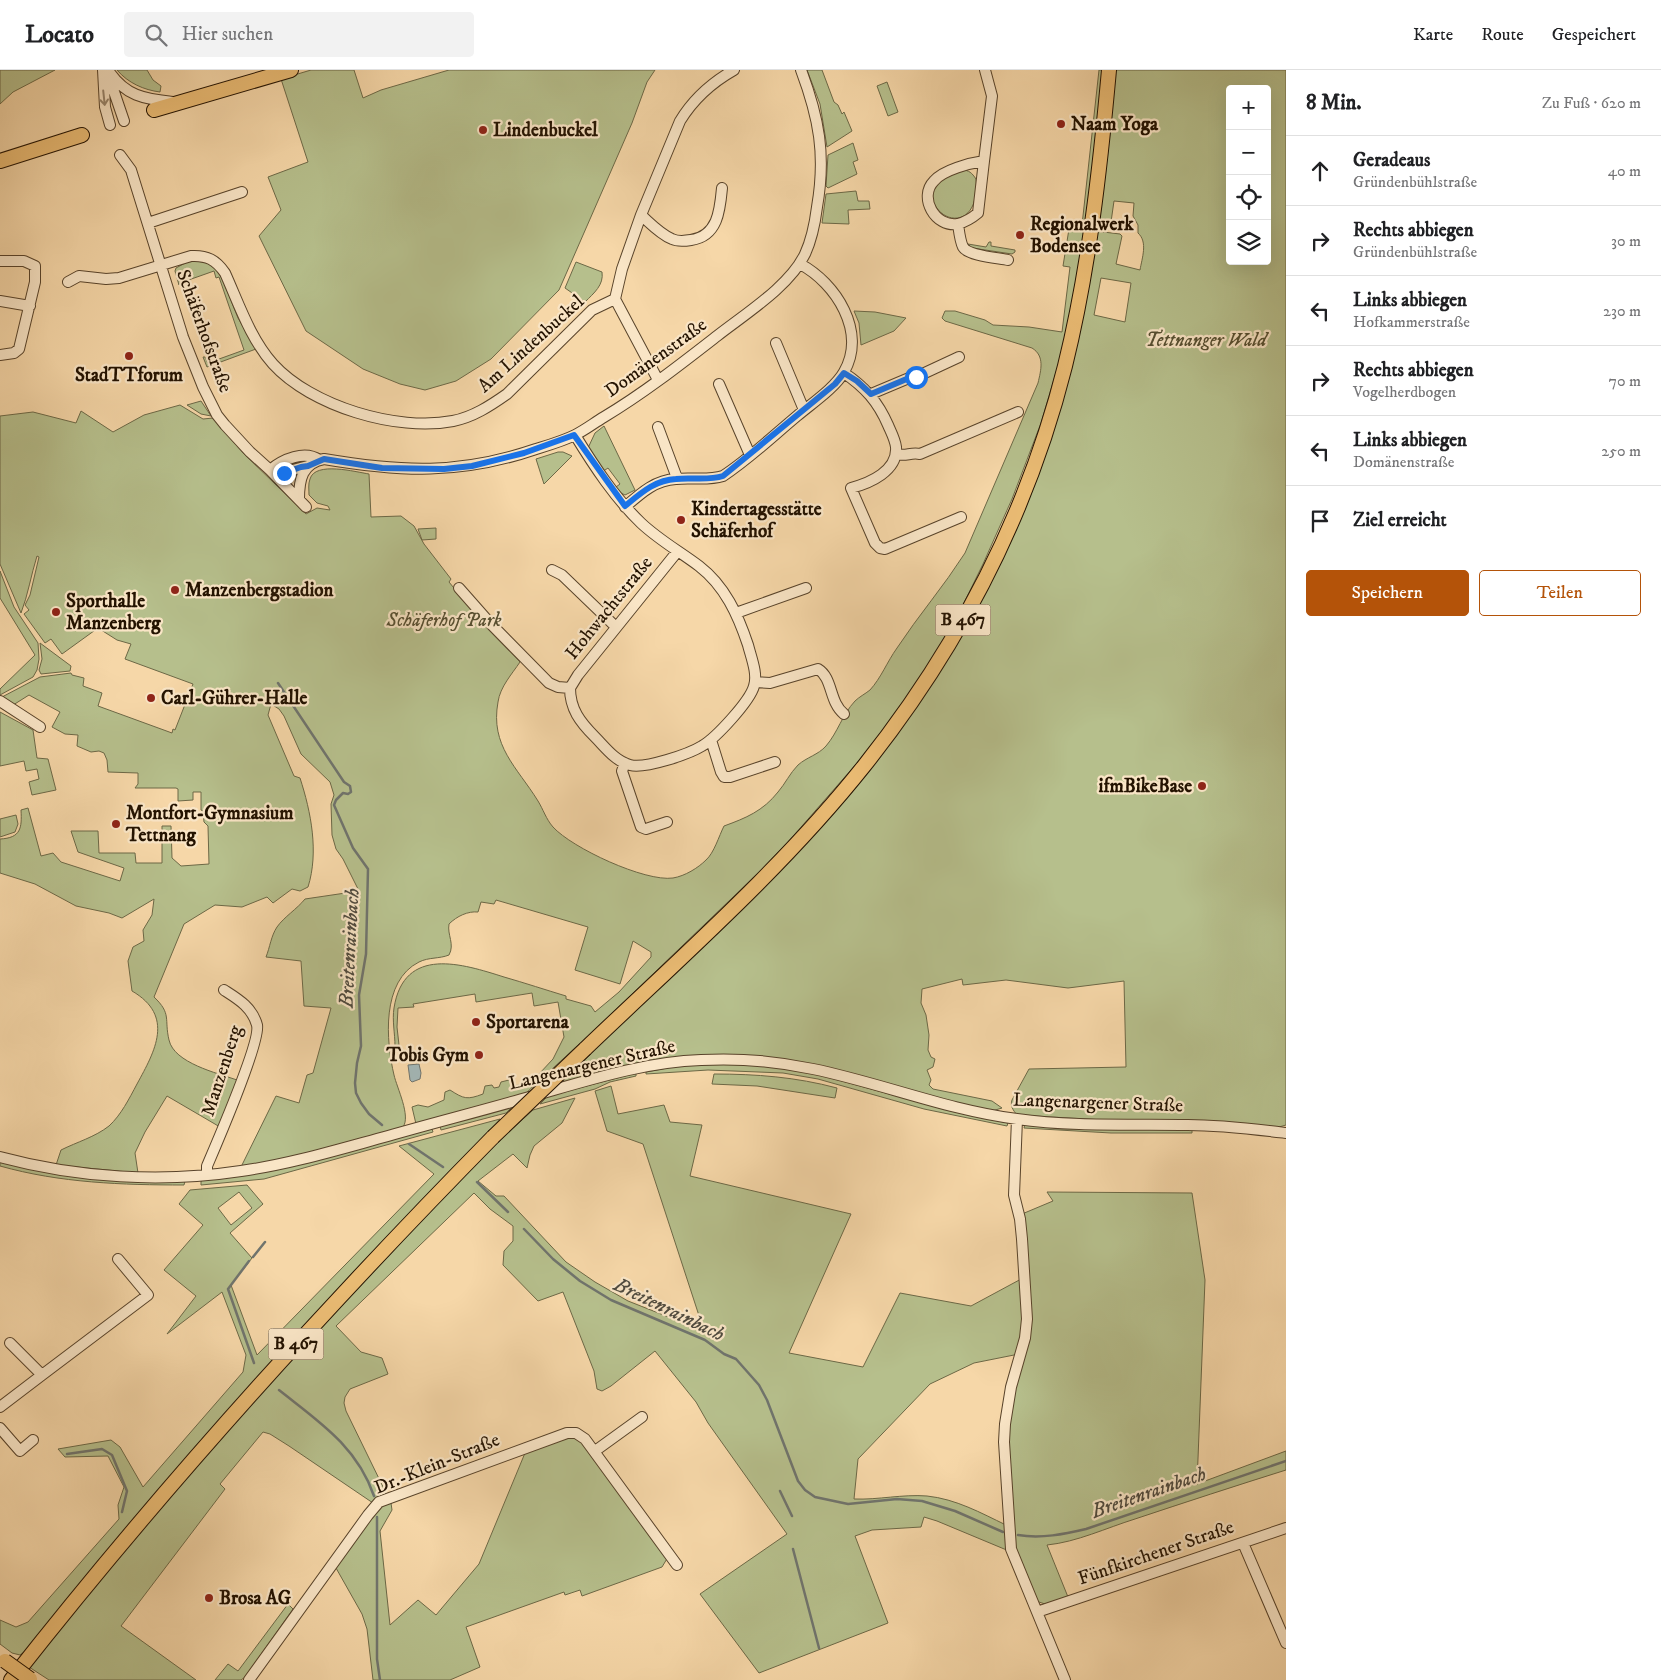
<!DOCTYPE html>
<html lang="de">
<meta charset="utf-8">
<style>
body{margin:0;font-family:"IM FELL DW Pica",serif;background:#f2f2f2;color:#202124}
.controls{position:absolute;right:15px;top:15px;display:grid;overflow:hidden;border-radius:5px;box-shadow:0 5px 20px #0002}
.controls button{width:45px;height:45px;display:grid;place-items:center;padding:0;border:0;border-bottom:1px solid #e0e0e0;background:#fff;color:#202124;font:25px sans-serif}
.stop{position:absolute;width:15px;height:15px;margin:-11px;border:4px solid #1a73e8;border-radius:50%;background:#fff}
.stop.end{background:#1a73e8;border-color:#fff;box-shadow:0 1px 5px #0008}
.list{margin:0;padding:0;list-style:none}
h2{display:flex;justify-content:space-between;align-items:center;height:65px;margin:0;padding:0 20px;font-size:21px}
h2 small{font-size:16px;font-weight:400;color:#757577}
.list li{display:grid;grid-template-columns:32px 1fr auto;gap:15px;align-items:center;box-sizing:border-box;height:70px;padding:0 20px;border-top:1px solid #e0e0e0}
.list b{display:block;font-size:19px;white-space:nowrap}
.list p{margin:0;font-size:16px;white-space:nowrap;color:#757577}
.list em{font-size:16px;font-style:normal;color:#757577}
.actions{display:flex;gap:10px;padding:15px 20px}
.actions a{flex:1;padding:11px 0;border:1px solid #b45309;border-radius:5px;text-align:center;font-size:18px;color:#b45309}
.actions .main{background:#b45309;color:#fff}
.icon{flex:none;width:28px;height:28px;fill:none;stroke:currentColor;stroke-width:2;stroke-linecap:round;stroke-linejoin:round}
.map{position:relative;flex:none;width:1286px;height:1610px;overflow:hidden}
header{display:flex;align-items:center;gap:30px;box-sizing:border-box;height:70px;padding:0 25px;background:#fff;border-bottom:1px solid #e0e0e0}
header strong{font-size:24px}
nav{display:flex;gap:28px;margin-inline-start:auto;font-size:18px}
.search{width:350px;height:45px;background:#f2f2f2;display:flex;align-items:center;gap:12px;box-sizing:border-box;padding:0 18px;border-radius:5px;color:#757577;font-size:19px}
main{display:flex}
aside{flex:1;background:#fff}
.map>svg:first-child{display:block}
.green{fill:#b6bf8c;stroke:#6c6846;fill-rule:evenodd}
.water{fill:#a3b6b5;stroke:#70746d}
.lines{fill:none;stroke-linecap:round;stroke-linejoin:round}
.stream{stroke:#70746d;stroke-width:2.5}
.minor-casing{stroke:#58432a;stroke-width:12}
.major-casing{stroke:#231200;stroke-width:16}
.minor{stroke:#f9e5c6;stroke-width:10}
.major{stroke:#ebbc74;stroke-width:14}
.major-bridge-casing{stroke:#231200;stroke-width:16;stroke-linecap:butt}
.major-bridge{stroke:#ebbc74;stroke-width:14}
.oneway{stroke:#99866d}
.route{stroke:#1a73e8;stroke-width:6}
.poi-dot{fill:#8f2418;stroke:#f9e5c6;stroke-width:2}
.labels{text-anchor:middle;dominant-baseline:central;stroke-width:4.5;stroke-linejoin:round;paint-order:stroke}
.shield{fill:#f9e5c6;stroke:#63513b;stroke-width:1}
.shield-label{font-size:18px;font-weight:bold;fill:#231200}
.poi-label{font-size:19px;font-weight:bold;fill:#231200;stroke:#f9e5c6;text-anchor:start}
.street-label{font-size:19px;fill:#231200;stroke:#f9e5c6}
.park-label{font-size:19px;font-style:italic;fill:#564f31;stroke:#f9e5c6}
.water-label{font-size:20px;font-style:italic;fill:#504b3f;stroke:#f9e5c6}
</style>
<header>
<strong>Locato</strong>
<div class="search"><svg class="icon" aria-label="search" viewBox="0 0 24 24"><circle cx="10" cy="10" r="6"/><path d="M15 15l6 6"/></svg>Hier suchen</div>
<nav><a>Karte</a><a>Route</a><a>Gespeichert</a></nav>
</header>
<main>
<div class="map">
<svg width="1286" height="1610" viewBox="0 0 1286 1610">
<rect width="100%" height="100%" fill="#f6d7a8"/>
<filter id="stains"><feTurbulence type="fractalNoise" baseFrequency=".004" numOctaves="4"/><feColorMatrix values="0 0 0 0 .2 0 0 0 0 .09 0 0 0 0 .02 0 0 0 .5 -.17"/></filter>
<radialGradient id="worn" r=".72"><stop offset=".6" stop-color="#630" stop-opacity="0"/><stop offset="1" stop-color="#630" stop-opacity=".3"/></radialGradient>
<path class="green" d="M0,0h55l-42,22 -13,12z
M117,0h30l6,10 8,6 -1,6c-16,-2 -32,-9 -43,-22z
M311,0h43l9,28 18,-8 68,-20h206l-8,12 -15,41 -73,167 -68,69 -35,22 -31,9 -25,-6 -37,-15 -57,-38 -47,-95 22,-26 -13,-33 40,-15 -27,-83z
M807,0h15l12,32 4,3 4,9 2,-2 8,19 -25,16 -7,-43z
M1099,0h4l-7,77 -11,77 -3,1z
M1113,0h173v1055l-7,2 -95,-7h-80l-87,-5c-4,-5 -7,-9 -5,-15l17,-31 97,-2 -2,-86 -56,7 -62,-8 -43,5 -1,-6 -40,10 -1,14 5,12 3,20 -1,15 3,7 4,2 -2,8 -6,3 4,10 -2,5 4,4 59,12 10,7 -10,3 -270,-56 -161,28 30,-29 -1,-1 161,-155 217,-275 39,-74 16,-39 72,-279 25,3 2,2 -6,28 24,6c2,-12 8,-28 -2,-37v-8l-5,-9 1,-13 -20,-2 -3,21 21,2 -9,3 -27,-2zM1230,19h37v172h-37zM1101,208l30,5 -6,39 -31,-7z
M887,12l11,30 -10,4 -11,-30z
M853,73l5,17 -5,2 4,12 -29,14 -2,-2 2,-31z
M962,100c7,0 10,3 14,9 1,8 0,21 -4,28 -9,18 -32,13 -39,-6 -1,-4 -1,-11 2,-15 5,-8 18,-12 27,-16z
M856,121l2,10h11l1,8 -22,1 1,14 -27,-1 4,-29z
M1069,159l16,2 -20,111 -24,81 -29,76 -29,65 -27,55 -34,59 -58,77 -76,87 -31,32 -179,172h-1l-52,48 -109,30 -4,-17 6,-2 10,2 16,-7 1,-8 5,-2c14,9 17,10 33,4l2,-8 7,-1 2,3 5,-1 2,-5 8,-2 4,6 12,-2 14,-10 14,-15 11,-22 -6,-35 -24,4 -2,-13 -56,9 -1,-8 -62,10 1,3 -16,1 -1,19 2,18 -4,1c0,-12 -3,-26 -1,-38 10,-63 69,-44 110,-31 21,6 42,13 62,19v3l25,7 4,6 24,-20 32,-35v-5l-18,-11 -13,43 -45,-14 13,-43 -92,-27 -2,4 -13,-2 -3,10c-10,-1 -21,4 -29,12 -2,11 6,20 0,31 -10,4 -20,2 -30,7 -38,19 -33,79 -25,113 3,13 17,41 9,52l-111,30 -52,12 36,-73 23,7 8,-28 6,-2 18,-65 -27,-2 -3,-45 -35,-4c4,-10 5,-21 11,-30 7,-10 20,-18 28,-28l54,-8 -16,-32 -7,-10 -4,-14 -1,-31 3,-9 -4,-13 -29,-28 -17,-38 -5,-7 -8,-5 -3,11 26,61 6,2c11,34 19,74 8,109l-8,4 -8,-2 -19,14 -6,-6 -25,10 -27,-2 -31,19 -30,73c18,17 10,22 15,43 5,23 48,33 68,40l-17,47 -53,-31 -22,36 -10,21 3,20 -82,-8 5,-15c16,-8 34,-13 48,-24 12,-11 20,-27 28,-42 18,-33 38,-68 -5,-93l-4,-30 5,-14 11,-6 -1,-11 9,-15 2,-16 -32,19 -13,-5 -33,-7 -41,-22 -35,-11v-34c21,-1 22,-11 21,-29l7,-2 13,48 12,-3 8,9 59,19 4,-13 -46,-16 -7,-21h27l1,22h36l1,10h26v-37h9l1,32 9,8 28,-2 -1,-38 -4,-4 -1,-11 -2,-1v-18h-8v8l-15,1v-12l-2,-1h-41l3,-4v-11l-30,-1 -1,-12 -3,-7 -5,-2 -8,1 -14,-6 1,-11 -13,-1 -13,-7 8,-15 -31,-17 -19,12 -8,-10 38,-20 31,-4 1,2 12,3 -1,8 19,7 -4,13 74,27 1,-4 2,1 18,-46 -68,-25 6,-15 -14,-4 -19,-12 -36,26 -11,-15 -6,4 -21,-29 5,-4 -4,-5 5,-10 9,-38 -2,-1c-6,19 -9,39 -16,57l-21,-49v-148l33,-4 43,11 5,-12 32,21 31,-17 36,-10 23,14 10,-1 30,35 63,61 11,-6 13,2 -2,-4 -11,-3 -8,-8c0,-5 -1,-11 1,-16 5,-18 46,-7 59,-5l2,43 30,-1 13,10 10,18 27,35 -2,3 36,44 35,36c-8,12 -20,25 -22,40 -8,44 19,65 40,99 5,8 8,18 15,26 19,21 92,55 120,51 12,-2 25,-10 33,-18 8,-7 13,-24 18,-34 22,-8 39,-15 54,-34 7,-8 12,-19 20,-27 9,-8 20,-10 28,-19 12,-14 16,-31 29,-45 4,-4 10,-7 15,-11 11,-12 17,-28 27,-42 21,-32 47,-62 68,-95l73,-170c3,-13 7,-27 -6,-35l-87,-27 -3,-3 3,-7h10l30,9 8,5 36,2 33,5 8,-65 -7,-1z
M989,172h2v4l24,4v2l-3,2 -40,-6 -4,-4 18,3z
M197,191l11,2 8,6 6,9 16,40 18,31 -49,18 -4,-10h2l3,6 36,-13 -25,-73 -3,1 -2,-7 -34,12 -1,2 -4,-14 1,-3 11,-6z
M576,192l26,10c2,13 -8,21 -17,30l-20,-14z
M854,241l21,1 31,6 -12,13 -33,14 -2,-22z
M201,331l10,15 -10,-2 -14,-9z
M604,356l31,64 -10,5 -4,-2 -5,-6 4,-3 -12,-16 -6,4 -14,-24 7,-15z
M558,382h5l9,4 -28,28 -8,-25z
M436,458v11l-14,1 -4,-11z
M0,501l14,36 24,36 1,16 -2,11 -4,7 -33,18v-6l35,-34 -35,-57z
M40,573l31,23 -1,5 -29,3 -2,-4 3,-11z
M0,642l33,18 4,28 11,1 8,31 -24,5 -3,-13 10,-3 -2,-10 -11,2 -2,-10 -24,5z
M16,745l2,9 -3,8 -15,5v-18z
M726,993l49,4 42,7 123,34 68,15 -1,3 -83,-17 -106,-30 -35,-6 -75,-3 -62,4v-2l37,-7z
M636,1003v3l-26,6 -15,7 -55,15 8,-8z
M714,1004c42,0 82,3 123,14l-2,10 -78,-12 -45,-2z
M611,1016l7,28 46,-9 6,17 32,3 -12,51 161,38 -62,139 74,14 37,-74 71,13 52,-28 1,39 -5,37 -45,9 -44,21 -72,75 -4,40c24,1 49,-5 73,-3 29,3 54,17 79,29l3,26 -72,-30 -13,-4 -3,10 -49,3 -17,6 33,87 -129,50 -59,-79 87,-60 -79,-111 -12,-21 -41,-51 -44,35 -9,5 -5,-2 -3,-18 -31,-79 -25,9 -35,-36 1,-14 9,-10v-15l-23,-17 -16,-16 -138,133 25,26 21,6 6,16 -38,15 -5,8 -1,6 2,8 41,84 -14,8 -84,-57 -19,-12 -7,-2 -43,52 5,5 -104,137 75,54h-147l-20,-13 83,-104 206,-236 177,-183 38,-34 42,-12 -13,25 -28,23 -4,9 -3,13 -14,-14 -35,27 18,15h8l62,66 29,20 33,19 76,30 -61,-187 -36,-13 -12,-40z
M513,1036l-7,7 -65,17 -1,-4z
M500,1049l-470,529 -10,7 -8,-2 -12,-9v-24l16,7 12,-5 91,-103 -1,-14 6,-18 -16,-31 -43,1 -7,-8 53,-9 9,7 23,40 100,-115 3,-17 -24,-63 -55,42 29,-38 -32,-26 39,-45 -24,-21 11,-14 57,-5 16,19 -33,29 22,25 -21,27 26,70 177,-181 -35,-28zM239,1122l13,16 -21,17 -13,-17z
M1025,1054l167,4v5h-81l-87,-5z
M432,1059l1,3 -169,47 -63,6v-4l6,-2z
M0,1091l185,20 -1,4c-61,0 -124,-2 -184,-19z
M1047,1122l145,1 13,87 -8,204 89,-33v19c-51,16 -100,32 -151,49 -29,9 -58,23 -88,26l21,52 -23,7 -9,-3 -22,-54 -7,-124 16,-67 -1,-142 31,-13z
M571,1367l8,2 89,118 -6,10 -80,29 -2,-6 -15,5 -1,-3 -98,35 14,40 -30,13h-77l-6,-51 -5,-15 -26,-46 38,-54 6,-7 11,-4 1,7 -12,21 10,94 28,-25 18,15 43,-51 46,-111z
M288,1534l5,5 -48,68 -4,3h-26l13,-16 10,7z"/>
<path class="water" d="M419,994l2,9 -1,6 -8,3 -2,-2 -2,-15z"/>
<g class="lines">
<path class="stream" d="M278,613l66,99 6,4 1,6 -3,2 -5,-1 -7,7 -2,5 19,43 15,21 -2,85 -7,41 2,51 -4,17 -2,20 1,10 5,10 8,11 13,11
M409,1074l34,23
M477,1112l31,30
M524,1159l29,30 27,22 31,19 94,40 19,14 12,5 23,26 8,15 31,81 7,9 10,7 33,7 49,-5 25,2 33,10 48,21
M253,1187l12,-15
M249,1191l-21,28 26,74
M279,1320c39,31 78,56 95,106
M67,1384l35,-5 10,6 15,36 -5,21
M780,1421l12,25
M377,1447v142l3,21
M1018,1465c23,4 47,-1 68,-6l200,-68
M793,1479l26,99"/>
<g class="minor-casing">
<path id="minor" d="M103,0l2,37 5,18
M108,0c17,26 36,29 65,32
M109,7l15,44
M120,85l11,15 52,167 20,50 14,28 8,10 25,27 20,18 36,37
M984,91l-6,52c-6,5 -13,9 -20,11 -23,4 -40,-27 -24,-43 9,-11 36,-18 50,-20z
M984,91l8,-65 -7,-26
M641,145c9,8 19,19 31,24 6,3 13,2 19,1 27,-4 29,-30 31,-52
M148,153l94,-31
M958,154c1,7 2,17 5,23 5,9 36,11 45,13
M0,191h24l11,5v16l-16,67 -5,4 -14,2
M68,212l11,-6 27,3 13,-1 72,-22c16,-1 25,4 34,17 14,31 25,65 48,91 38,42 124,68 180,57 20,-4 37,-15 54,-27l85,-84 23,-11 7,-30 19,-54 39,-94c14,-23 31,-38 54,-51
M615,229l43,81
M0,231l30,5
M776,273l28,67
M844,303c21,14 34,29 44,52 3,7 7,14 8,22 2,24 -26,36 -45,41l24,55 5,5 5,1 76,-32
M719,314l31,71
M871,324l38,-16 7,-1 43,-20
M658,357l19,51
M896,384c10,3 14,-2 24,0l98,-42
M270,400c13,-11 35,-20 49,-10
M271,400l10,3 27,-7
M299,429c0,-19 3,-36 25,-40 77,13 136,16 212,-10 13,-4 27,-8 39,-14 10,-5 19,-12 29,-18 40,-24 77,-53 113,-81 28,-22 73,-50 88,-82 7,-15 10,-31 12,-47 9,-52 2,-89 -16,-137
M625,437c16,-14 30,-27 51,-28 15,-2 31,2 47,-3 26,-17 50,-40 74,-60 14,-12 38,-28 47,-44 23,-40 -8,-89 -44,-108
M552,500l10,5 54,52
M459,518l30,34 60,61 9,4 12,1
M736,543l70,-25
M755,612l15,1 48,-14c15,9 11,33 26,45
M570,618c0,21 10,34 25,49 10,10 20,24 35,28 15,4 59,-11 72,-19 14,-8 48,-45 52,-60 4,-12 -3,-29 -6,-41 -10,-30 -23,-59 -49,-79 -20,-15 -40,-26 -58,-43 -26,-25 -47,-57 -66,-88
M570,618l8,-13 99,-123
M0,631l40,26
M711,670l10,32 3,5h6l45,-15
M625,693l-3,8 19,56 5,2 21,-7
M1017,1049l-3,76 6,24 2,20 5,80 -2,19 -14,49 -6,37 -1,18 7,107 54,131
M0,1087c78,21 162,26 241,14 50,-7 99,-22 147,-35 45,-13 89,-24 134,-37 58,-16 118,-37 179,-39 38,-2 75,1 112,9 68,14 134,41 204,50 56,8 114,5 171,6 33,0 65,4 98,8
M207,1105v-9c9,-21 54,-125 50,-141 -5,-18 -19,-26 -33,-35
M42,1305l106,-80 -30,-36
M0,1337l42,-32 -32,-32
M0,1358l20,23 13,-11
M595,1381l47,-34
M1243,1473l43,100
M1037,1542l249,-84
M249,1610l119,-165 11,-13 188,-69h9l9,6 92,126"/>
</g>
<g class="major-casing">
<path id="major" d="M154,40l137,-40
M0,91l82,-26
M585,979c95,-91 197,-180 279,-283 94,-118 164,-253 201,-400 24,-97 35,-197 44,-296
M11,1610c150,-191 312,-370 482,-543"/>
</g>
<use href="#minor" class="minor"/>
<use href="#major" class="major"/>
<g class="major-bridge-casing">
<path id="major-bridge" d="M493,1067l92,-88
M5,1591l25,18"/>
</g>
<use href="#major-bridge" class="major-bridge"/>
</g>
<defs><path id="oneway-shaft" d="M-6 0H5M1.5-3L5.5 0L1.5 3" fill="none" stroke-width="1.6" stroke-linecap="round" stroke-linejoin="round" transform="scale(1.25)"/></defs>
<use class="oneway" href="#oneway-shaft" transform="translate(104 28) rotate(84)"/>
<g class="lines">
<path class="route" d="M284,403l17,-6 7,-1 16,-7 58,9 62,1 28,-3 52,-13 50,-18 51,71c16,-13 30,-26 51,-27 15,-2 32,2 47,-3l112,-92 9,-11 13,8 14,13 38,-16 7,-1"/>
</g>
<g class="poi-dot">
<circle cx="1061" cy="54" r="5"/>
<circle cx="483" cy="60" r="5"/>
<circle cx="1020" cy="165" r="5"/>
<circle cx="129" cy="286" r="5"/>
<circle cx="681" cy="450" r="5"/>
<circle cx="175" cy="520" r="5"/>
<circle cx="56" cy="542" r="5"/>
<circle cx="151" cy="628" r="5"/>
<circle cx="1202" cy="716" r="5"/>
<circle cx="116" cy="754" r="5"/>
<circle cx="476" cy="952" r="5"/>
<circle cx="479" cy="985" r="5"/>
<circle cx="209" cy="1528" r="5"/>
</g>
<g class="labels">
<g class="shield">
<rect x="935.5" y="534.5" width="55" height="31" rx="4"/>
<rect x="268.5" y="1258.5" width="55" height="31" rx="4"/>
</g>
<g class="shield-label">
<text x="963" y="550">B 467</text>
<text x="296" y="1274">B 467</text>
</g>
<g class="poi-label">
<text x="1071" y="54">Naam Yoga</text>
<text x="493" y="60">Lindenbuckel</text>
<text x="1030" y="154">Regionalwerk<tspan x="1030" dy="22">Bodensee</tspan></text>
<text x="129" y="305" text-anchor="middle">StadTTforum</text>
<text x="691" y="439">Kindertagesstätte<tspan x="691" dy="22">Schäferhof</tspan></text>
<text x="185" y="520">Manzenbergstadion</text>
<text x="66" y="531">Sporthalle<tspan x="66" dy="22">Manzenberg</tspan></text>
<text x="161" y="628">Carl-Gührer-Halle</text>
<text x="1192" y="716" text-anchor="end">ifmBikeBase</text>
<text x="126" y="743">Montfort-Gymnasium<tspan x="126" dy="22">Tettnang</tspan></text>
<text x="486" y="952">Sportarena</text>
<text x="469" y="985" text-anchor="end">Tobis Gym</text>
<text x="219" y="1528">Brosa AG</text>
</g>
<g class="street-label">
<text transform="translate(204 261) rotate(70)">Schäferhofstraße</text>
<text transform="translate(531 274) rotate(-42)">Am Lindenbuckel</text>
<text transform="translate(656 288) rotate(-36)">Domänenstraße</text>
<text transform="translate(609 538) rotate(-51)">Hohwachtstraße</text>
<text transform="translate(592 995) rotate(-13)">Langenargener Straße</text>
<text transform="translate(222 1001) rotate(-72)">Manzenberg</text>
<text transform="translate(1098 1033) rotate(2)">Langenargener Straße</text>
<text transform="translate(437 1394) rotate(-22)">Dr.-Klein-Straße</text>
<text transform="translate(1156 1483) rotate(-19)">Fünfkirchener Straße</text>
</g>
<g class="park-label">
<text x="1206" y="270">Tettnanger Wald</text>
<text x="444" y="550">Schäferhof Park</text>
</g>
<g class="water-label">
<text transform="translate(350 878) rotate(-87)">Breitenrainbach</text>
<text transform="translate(669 1240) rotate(26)">Breitenrainbach</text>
<text transform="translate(1149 1423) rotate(-19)">Breitenrainbach</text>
</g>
</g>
<rect width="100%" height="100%" filter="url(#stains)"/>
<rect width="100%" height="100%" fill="url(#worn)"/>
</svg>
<div class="controls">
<button>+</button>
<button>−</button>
<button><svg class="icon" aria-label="locate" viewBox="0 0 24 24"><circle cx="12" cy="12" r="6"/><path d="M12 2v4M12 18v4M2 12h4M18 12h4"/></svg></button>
<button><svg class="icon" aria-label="layers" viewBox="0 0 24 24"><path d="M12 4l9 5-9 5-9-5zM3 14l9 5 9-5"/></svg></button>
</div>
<div class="stop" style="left:916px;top:307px"></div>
<div class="stop end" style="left:284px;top:403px"></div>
</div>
<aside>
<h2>8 Min.<small>Zu Fuß · 620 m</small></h2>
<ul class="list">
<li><svg class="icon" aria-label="ahead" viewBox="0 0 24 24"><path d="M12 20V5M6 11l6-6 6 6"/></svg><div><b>Geradeaus</b><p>Gründenbühlstraße</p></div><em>40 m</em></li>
<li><svg class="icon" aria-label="right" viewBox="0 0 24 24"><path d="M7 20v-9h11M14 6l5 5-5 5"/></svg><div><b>Rechts abbiegen</b><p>Gründenbühlstraße</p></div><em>30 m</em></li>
<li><svg class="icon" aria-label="left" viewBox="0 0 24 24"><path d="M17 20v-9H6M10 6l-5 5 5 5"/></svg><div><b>Links abbiegen</b><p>Hofkammerstraße</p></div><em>230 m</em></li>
<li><svg class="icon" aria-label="right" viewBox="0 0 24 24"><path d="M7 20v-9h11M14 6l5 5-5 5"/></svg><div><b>Rechts abbiegen</b><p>Vogelherdbogen</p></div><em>70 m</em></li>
<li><svg class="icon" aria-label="left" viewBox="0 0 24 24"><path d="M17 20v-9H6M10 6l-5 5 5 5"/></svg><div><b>Links abbiegen</b><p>Domänenstraße</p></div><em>250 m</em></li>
<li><svg class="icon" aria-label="arrive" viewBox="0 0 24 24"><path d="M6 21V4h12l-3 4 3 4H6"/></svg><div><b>Ziel erreicht</b></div></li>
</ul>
<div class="actions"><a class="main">Speichern</a><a>Teilen</a></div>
</aside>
</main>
